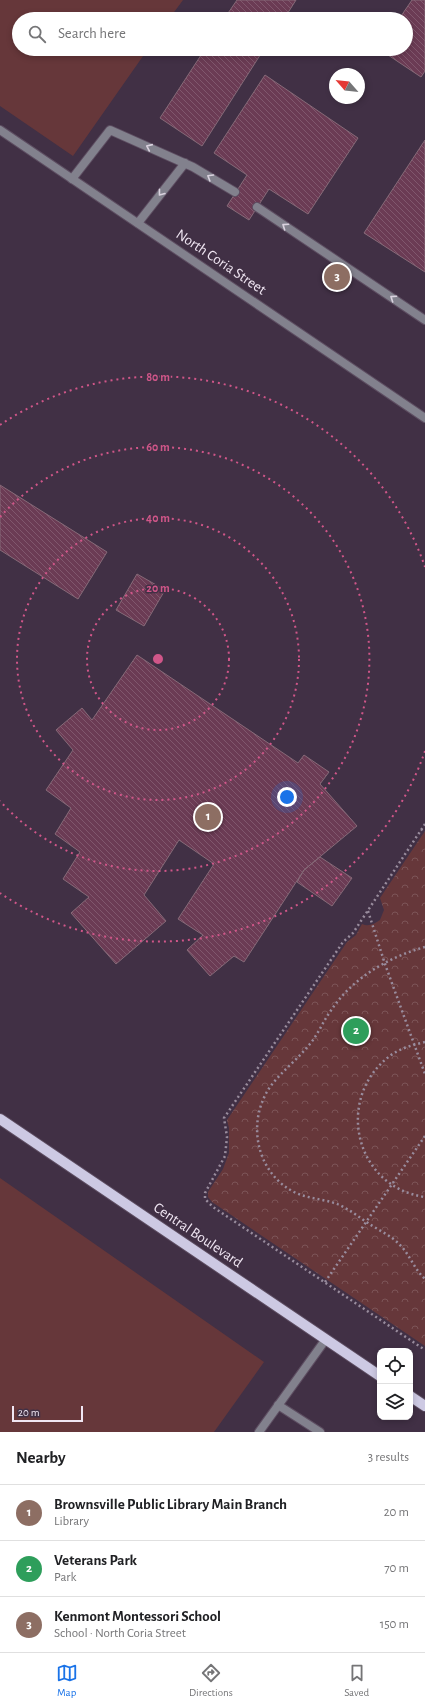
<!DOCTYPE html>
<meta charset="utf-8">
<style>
body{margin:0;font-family:"Alegreya Sans",sans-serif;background:#f2f2f2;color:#202124}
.controls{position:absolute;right:12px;bottom:12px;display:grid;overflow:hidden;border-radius:8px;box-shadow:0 2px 6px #0003}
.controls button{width:36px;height:36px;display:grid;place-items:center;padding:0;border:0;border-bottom:1px solid #e0e0e0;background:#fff;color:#202124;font:20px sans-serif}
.compass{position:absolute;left:329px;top:68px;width:36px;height:36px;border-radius:50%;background:#fff;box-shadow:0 2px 6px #0003;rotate:298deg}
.scale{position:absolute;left:12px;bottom:10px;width:71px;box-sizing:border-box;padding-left:4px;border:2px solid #f0e6f3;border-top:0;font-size:11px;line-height:14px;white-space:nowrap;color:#f0e6f3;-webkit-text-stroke:3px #413045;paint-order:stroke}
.you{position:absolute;left:287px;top:797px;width:14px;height:14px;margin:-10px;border:3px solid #fff;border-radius:50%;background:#1a73e8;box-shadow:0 0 0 6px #1a73e833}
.badge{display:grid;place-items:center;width:26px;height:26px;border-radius:50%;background:#1a73e8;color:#fff;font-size:13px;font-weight:700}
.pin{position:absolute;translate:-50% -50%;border:2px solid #fff;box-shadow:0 1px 4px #0006}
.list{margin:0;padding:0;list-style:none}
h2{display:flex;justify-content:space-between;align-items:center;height:52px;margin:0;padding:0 16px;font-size:17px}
h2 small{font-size:13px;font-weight:400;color:#757577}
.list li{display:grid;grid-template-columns:26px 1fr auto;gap:12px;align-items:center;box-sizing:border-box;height:56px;padding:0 16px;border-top:1px solid #e0e0e0}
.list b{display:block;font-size:15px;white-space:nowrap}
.list p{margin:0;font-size:13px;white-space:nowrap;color:#757577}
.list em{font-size:13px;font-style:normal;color:#757577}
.icon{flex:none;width:22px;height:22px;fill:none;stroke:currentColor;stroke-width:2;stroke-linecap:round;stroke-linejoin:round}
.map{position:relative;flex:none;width:425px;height:1432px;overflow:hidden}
.search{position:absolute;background:#fff;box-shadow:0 2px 6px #0003;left:12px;right:12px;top:12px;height:44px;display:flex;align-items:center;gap:10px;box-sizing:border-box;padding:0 14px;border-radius:22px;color:#757577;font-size:15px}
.sheet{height:220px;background:#fff}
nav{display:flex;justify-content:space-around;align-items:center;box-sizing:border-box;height:56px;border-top:1px solid #e0e0e0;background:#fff;font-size:11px;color:#757577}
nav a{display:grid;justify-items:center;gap:2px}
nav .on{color:#1a73e8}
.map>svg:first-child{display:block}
.grass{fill:#66373a}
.park{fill:url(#park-crowns)}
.building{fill:url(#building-back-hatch);stroke:#866a78}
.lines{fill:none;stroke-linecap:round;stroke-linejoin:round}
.service-casing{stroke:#5d4d61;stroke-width:10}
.tertiary-casing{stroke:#5d4d61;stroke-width:10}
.primary-casing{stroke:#5d4d61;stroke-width:12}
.path{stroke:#998c9d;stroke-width:2.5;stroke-dasharray:2 3;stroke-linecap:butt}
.service{stroke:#82818d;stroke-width:8}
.tertiary{stroke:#82818d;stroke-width:8}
.primary{stroke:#cdc9e3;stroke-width:10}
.oneway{stroke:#dad2df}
.ring{fill:none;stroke:#d05689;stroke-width:2;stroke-dasharray:2 4}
.labels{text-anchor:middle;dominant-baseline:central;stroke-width:3;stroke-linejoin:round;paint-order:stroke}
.street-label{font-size:15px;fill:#f0e6f3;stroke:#413045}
.centre{fill:#d05689;stroke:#413045;stroke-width:2}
.ring-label{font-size:12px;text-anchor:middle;font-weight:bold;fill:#d05689;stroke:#413045;stroke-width:3;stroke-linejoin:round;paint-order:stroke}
</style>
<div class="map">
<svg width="425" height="1432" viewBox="0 0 425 1432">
<defs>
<pattern id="park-crowns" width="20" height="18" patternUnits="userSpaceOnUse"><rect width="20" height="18" fill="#66373a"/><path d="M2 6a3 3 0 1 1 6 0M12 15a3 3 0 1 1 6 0" fill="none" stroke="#7c5457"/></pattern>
<pattern id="building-back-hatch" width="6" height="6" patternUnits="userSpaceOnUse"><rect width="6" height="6" fill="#6b3b54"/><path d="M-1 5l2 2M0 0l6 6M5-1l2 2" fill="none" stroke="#80576d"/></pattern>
</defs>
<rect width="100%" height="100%" fill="#413045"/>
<path class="grass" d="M0,0h183l-14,19h-150v30h129l-75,107 -73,-50z
M0,1178l264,184 -50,70h-214z"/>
<path class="park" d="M425,831v515l-213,-144 -4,-5v-5l15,-23 6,-16v-25l-2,-8 120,-178 9,-7 6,-11c7,3 12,0 18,-4l4,-10 -4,-12z"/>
<path class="building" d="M237,0h59l-12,19h-60z
M412,0h13v71l-4,6 -42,-28h27v-30h-7z
M205,49h59l-62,97 -42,-28z
M265,75l93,63 -50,76 -39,-25 -20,31 -22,-14 20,-31 -33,-22z
M425,140v132l-61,-39z
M0,485l107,67 -29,47 -78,-49z
M137,574l28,16 -21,36 -28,-16z
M137,655l161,108 6,-8 25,17 -9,12 37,42 -53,44 -60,92 -10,-6 -24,20 -23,-26 16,-15 -25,-16 36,-55 -35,-24 -35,55 22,26 -50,43 -45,-51 18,-16 -26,-18 17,-27 -25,-18 16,-26 -25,-18 27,-40 -17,-20 26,-22 10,12z
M320,857l32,21 -20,28 -35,-24 7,-12z"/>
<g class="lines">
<g class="service-casing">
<path id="service" d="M72,179l38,-49 83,37 42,25
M257,207l168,113
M138,223l47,-60
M278,1405l42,27
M259,1432l67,-93"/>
</g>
<g class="tertiary-casing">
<path id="tertiary" d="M0,130l425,288"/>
</g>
<g class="primary-casing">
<path id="primary" d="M0,1119l380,257
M410,1396l15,10"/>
</g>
<path class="path" d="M425,824l-72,109 -10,9 -119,176 3,19 -2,19 -20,37v6l8,8 212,143
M421,829l4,3
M368,911l17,53 40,110
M425,947c-37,10 -74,32 -95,65 -8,11 -12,23 -21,33 -12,15 -28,27 -39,42 -24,35 -14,87 26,106 16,7 35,6 49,15 8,4 15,10 23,15 10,7 24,13 32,22 10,10 14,24 25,34
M425,1042c-12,3 -24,6 -34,13 -57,42 -37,132 34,142
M325,1282l100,-146"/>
<use href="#service" class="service"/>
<use href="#tertiary" class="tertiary"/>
<use href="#primary" class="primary"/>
</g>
<defs><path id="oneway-chevron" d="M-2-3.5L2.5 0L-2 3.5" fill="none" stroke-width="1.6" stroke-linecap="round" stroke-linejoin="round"/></defs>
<g class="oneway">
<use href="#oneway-chevron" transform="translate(149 147) rotate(-156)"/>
<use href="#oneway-chevron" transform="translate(210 177) rotate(-149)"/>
<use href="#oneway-chevron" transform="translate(161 193) rotate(128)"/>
<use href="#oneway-chevron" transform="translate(285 226) rotate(-146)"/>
<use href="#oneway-chevron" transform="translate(393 298) rotate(-146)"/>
</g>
<g class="ring">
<circle cx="158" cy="659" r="71"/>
<circle cx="158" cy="659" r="141"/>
<path d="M0 517A212 212 0 1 1 0 801"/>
<path d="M425 751A282 282 0 0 1 0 893M0 425A282 282 0 0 1 425 567"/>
</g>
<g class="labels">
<g class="street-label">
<text transform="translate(221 262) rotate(34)">North Coria Street</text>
<text transform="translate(198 1235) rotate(34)">Central Boulevard</text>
</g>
</g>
<circle cx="158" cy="659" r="6" class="centre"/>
<g class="ring-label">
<text x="158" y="381">80 m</text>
<text x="158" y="451">60 m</text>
<text x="158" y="522">40 m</text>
<text x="158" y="592">20 m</text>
</g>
</svg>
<div class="controls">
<button><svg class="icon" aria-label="locate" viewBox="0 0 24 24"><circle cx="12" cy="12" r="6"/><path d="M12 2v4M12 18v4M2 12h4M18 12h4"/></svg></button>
<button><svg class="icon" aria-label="layers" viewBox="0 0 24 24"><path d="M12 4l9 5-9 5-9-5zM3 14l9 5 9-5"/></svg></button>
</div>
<svg class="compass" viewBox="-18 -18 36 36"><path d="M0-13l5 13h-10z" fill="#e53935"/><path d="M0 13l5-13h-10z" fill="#757577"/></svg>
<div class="scale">20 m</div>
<div class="you"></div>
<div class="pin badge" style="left:208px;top:817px;background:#8d6e63">1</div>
<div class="pin badge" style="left:356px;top:1031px;background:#2e9e5b">2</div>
<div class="pin badge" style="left:337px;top:277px;background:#8d6e63">3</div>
<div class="search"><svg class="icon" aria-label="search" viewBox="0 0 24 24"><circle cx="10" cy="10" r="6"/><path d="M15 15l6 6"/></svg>Search here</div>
</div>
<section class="sheet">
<h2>Nearby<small>3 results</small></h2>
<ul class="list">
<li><span class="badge" style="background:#8d6e63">1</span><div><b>Brownsville Public Library Main Branch</b><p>Library</p></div><em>20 m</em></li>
<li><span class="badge" style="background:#2e9e5b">2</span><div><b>Veterans Park</b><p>Park</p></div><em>70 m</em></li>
<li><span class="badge" style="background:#8d6e63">3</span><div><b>Kenmont Montessori School</b><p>School · North Coria Street</p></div><em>150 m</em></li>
</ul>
</section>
<nav>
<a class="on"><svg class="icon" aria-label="map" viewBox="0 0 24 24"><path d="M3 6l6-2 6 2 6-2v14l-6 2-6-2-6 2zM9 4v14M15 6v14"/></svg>Map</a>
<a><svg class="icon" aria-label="directions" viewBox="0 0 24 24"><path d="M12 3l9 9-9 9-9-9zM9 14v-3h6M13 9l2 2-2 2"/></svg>Directions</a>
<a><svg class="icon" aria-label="saved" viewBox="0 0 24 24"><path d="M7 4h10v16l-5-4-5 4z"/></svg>Saved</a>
</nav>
